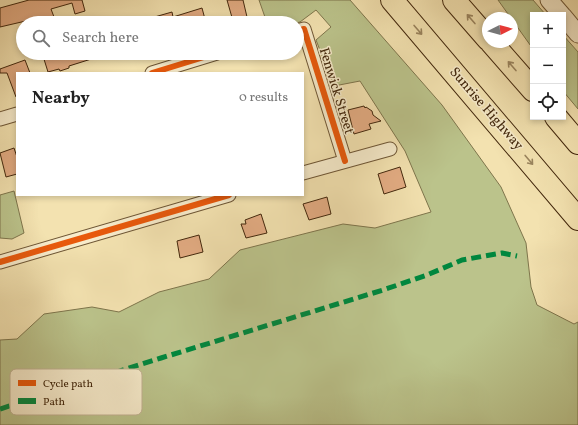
<!DOCTYPE html>
<meta charset="utf-8">
<style>
body{margin:0;font-family:Vollkorn,serif;background:#f2f2f2;color:#222}
.controls{position:absolute;right:12px;top:12px;display:grid;overflow:hidden;border-radius:0px;box-shadow:0 2px 6px #0003}
.controls button{width:36px;height:36px;display:grid;place-items:center;padding:0;border:0;border-bottom:1px solid #e0e0e0;background:#fff;color:#222;font:20px sans-serif}
.compass{position:absolute;left:482px;top:12px;width:36px;height:36px;border-radius:50%;background:#fff;box-shadow:0 2px 6px #0003;rotate:84deg}
.list{margin:0;padding:0;list-style:none}
h2{display:flex;justify-content:space-between;align-items:center;height:52px;margin:0;padding:0 16px;font-size:17px}
h2 small{font-size:13px;font-weight:400;color:#767676}
.icon{flex:none;width:22px;height:22px;fill:none;stroke:currentColor;stroke-width:2;stroke-linecap:round;stroke-linejoin:round}
.map{position:relative;flex:none;width:578px;height:425px;overflow:hidden}
.search{position:absolute;background:#fff;box-shadow:0 2px 6px #0003;left:16px;top:16px;width:288px;height:44px;display:flex;align-items:center;gap:10px;box-sizing:border-box;padding:0 14px;border-radius:22px;color:#767676;font-size:15px}
.panel{position:absolute;background:#fff;box-shadow:0 2px 6px #0003;left:16px;top:72px;width:288px;height:124px;border-radius:0px}
.map>svg:first-child{display:block}
.green{fill:#bbc38b;stroke:#7e754c}
.building{fill:#e3ac83;stroke:#42270c}
.lines{fill:none;stroke-linecap:round;stroke-linejoin:round}
.minor-casing{stroke:#6e5635;stroke-width:15}
.tertiary-casing{stroke:#6e5635;stroke-width:19}
.motorway-casing{stroke:#42270c;stroke-width:24}
.minor{stroke:#f7eccc;stroke-width:13}
.tertiary{stroke:#f7eccc;stroke-width:17}
.motorway{stroke:#f3e2b0;stroke-width:22}
.quiet{stroke:#00873e;stroke-width:5;stroke-dasharray:10 5;stroke-linecap:butt}
.cycleway-casing{stroke:#f7eccc;stroke-width:8}
.cycleway{stroke:#e8590c;stroke-width:6}
.oneway{stroke:#9a845e}
.labels{text-anchor:middle;dominant-baseline:central;stroke-width:3;stroke-linejoin:round;paint-order:stroke}
.street-label{font-size:14px;fill:#42270c;stroke:#f7eccc}
.key{fill:#f7eccc;stroke:#c1b192;stroke-width:1}
.key-label{font-size:11px;fill:#42270c}
</style>
<div class="map">
<svg width="578" height="425" viewBox="0 0 578 425">
<rect width="100%" height="100%" fill="#f3e2b0"/>
<filter id="stains"><feTurbulence type="fractalNoise" baseFrequency=".005" numOctaves="4"/><feColorMatrix values="0 0 0 0 .2 0 0 0 0 .09 0 0 0 0 .02 0 0 0 .5 -.17"/></filter>
<radialGradient id="worn" r=".72"><stop offset=".6" stop-color="#630" stop-opacity="0"/><stop offset="1" stop-color="#630" stop-opacity=".3"/></radialGradient>
<path class="green" d="M259,0h91l92,105 59,82 25,56 5,44 6,18 37,19 4,-2v103h-578v-85l17,-1 27,-25 48,-7 27,5 40,-20 50,-13 31,-29 103,-26 32,4 56,-16 -26,-61 -45,-70 -26,5 -18,-46 15,-13 -15,-17 -16,12 -4,1h-29z
M498,0h35l13,15h-13v34z
M563,35l15,17v57l-15,-18z
M14,191l10,42 -12,6 -12,-1v-43z"/>
<path class="building" d="M29,0h53l3,11 -10,3 -3,-11 -21,6 3,8 -21,6h-2l-1,-3 -30,7v-19z
M227,0h16l4,17 -14,4z
M202,8l4,15h-62v-3l28,-8 1,5z
M51,53h53v2l-35,11v2l-9,3 -1,-2 -11,3 -5,-16z
M25,60l5,13h-13v23l-1,1 -9,-24h-7v-4z
M364,106l1,2 1,-1 6,4 1,4 8,6 -12,3 2,5 -17,5 -6,-24z
M14,148l3,9v17l-11,3 -6,-24z
M400,167l6,20 -22,7 -6,-20z
M327,197l4,17 -22,6 -6,-16z
M261,214l6,19 -21,5 -5,-14h5l-1,-4z
M199,235l4,17 -23,6 -3,-17z"/>
<g class="lines">
<g class="minor-casing">
<path id="minor" d="M297,31l7,-2 41,132
M152,73l65,-20
M0,119l17,-5
M303,173l87,-24
M0,262l229,-67"/>
</g>
<g class="tertiary-casing">
<path id="tertiary" d="M549,0l13,15
M563,16l15,18"/>
</g>
<g class="motorway-casing">
<path id="motorway" d="M392,0l186,219
M454,0l34,39
M491,42l42,48
M556,117l22,26"/>
</g>
<use href="#minor" class="minor"/>
<use href="#tertiary" class="tertiary"/>
<use href="#motorway" class="motorway"/>
<path class="quiet" d="M0,409l161,-51 222,-68 44,-15 35,-15 40,-7 15,3"/>
<g class="cycleway-casing">
<path id="cycleway" d="M297,31l7,-2 41,132
M152,73l65,-20
M0,262l229,-67"/>
</g>
<use href="#cycleway" class="cycleway"/>
</g>
<defs><path id="oneway-shaft" d="M-6 0H5M1.5-3L5.5 0L1.5 3" fill="none" stroke-width="1.6" stroke-linecap="round" stroke-linejoin="round"/></defs>
<g class="oneway">
<use href="#oneway-shaft" transform="translate(471 19) rotate(-131)"/>
<use href="#oneway-shaft" transform="translate(418 30) rotate(49)"/>
<use href="#oneway-shaft" transform="translate(512 66) rotate(-131)"/>
<use href="#oneway-shaft" transform="translate(529 160) rotate(50)"/>
</g>
<g class="labels">
<g class="street-label">
<text transform="translate(336 91) rotate(73)">Fenwick Street</text>
<text transform="translate(486 109) rotate(49)">Sunrise Highway</text>
</g>
</g>
<rect x="10" y="369" width="132" height="46" rx="6" class="key"/>
<rect x="18" y="380" width="18" height="6" fill="#e8590c"/>
<rect x="18" y="398" width="18" height="6" fill="#00873e"/>
<g class="key-label">
<text x="43" y="387">Cycle path</text>
<text x="43" y="405">Path</text>
</g>
<rect width="100%" height="100%" filter="url(#stains)"/>
<rect width="100%" height="100%" fill="url(#worn)"/>
</svg>
<div class="controls">
<button>+</button>
<button>−</button>
<button><svg class="icon" aria-label="locate" viewBox="0 0 24 24"><circle cx="12" cy="12" r="6"/><path d="M12 2v4M12 18v4M2 12h4M18 12h4"/></svg></button>
</div>
<svg class="compass" viewBox="-18 -18 36 36"><path d="M0-13l5 13h-10z" fill="#e53935"/><path d="M0 13l5-13h-10z" fill="#767676"/></svg>
<div class="search"><svg class="icon" aria-label="search" viewBox="0 0 24 24"><circle cx="10" cy="10" r="6"/><path d="M15 15l6 6"/></svg>Search here</div>
<section class="panel">
<h2>Nearby<small>0 results</small></h2>
<ul class="list">
</ul>
</section>
</div>
